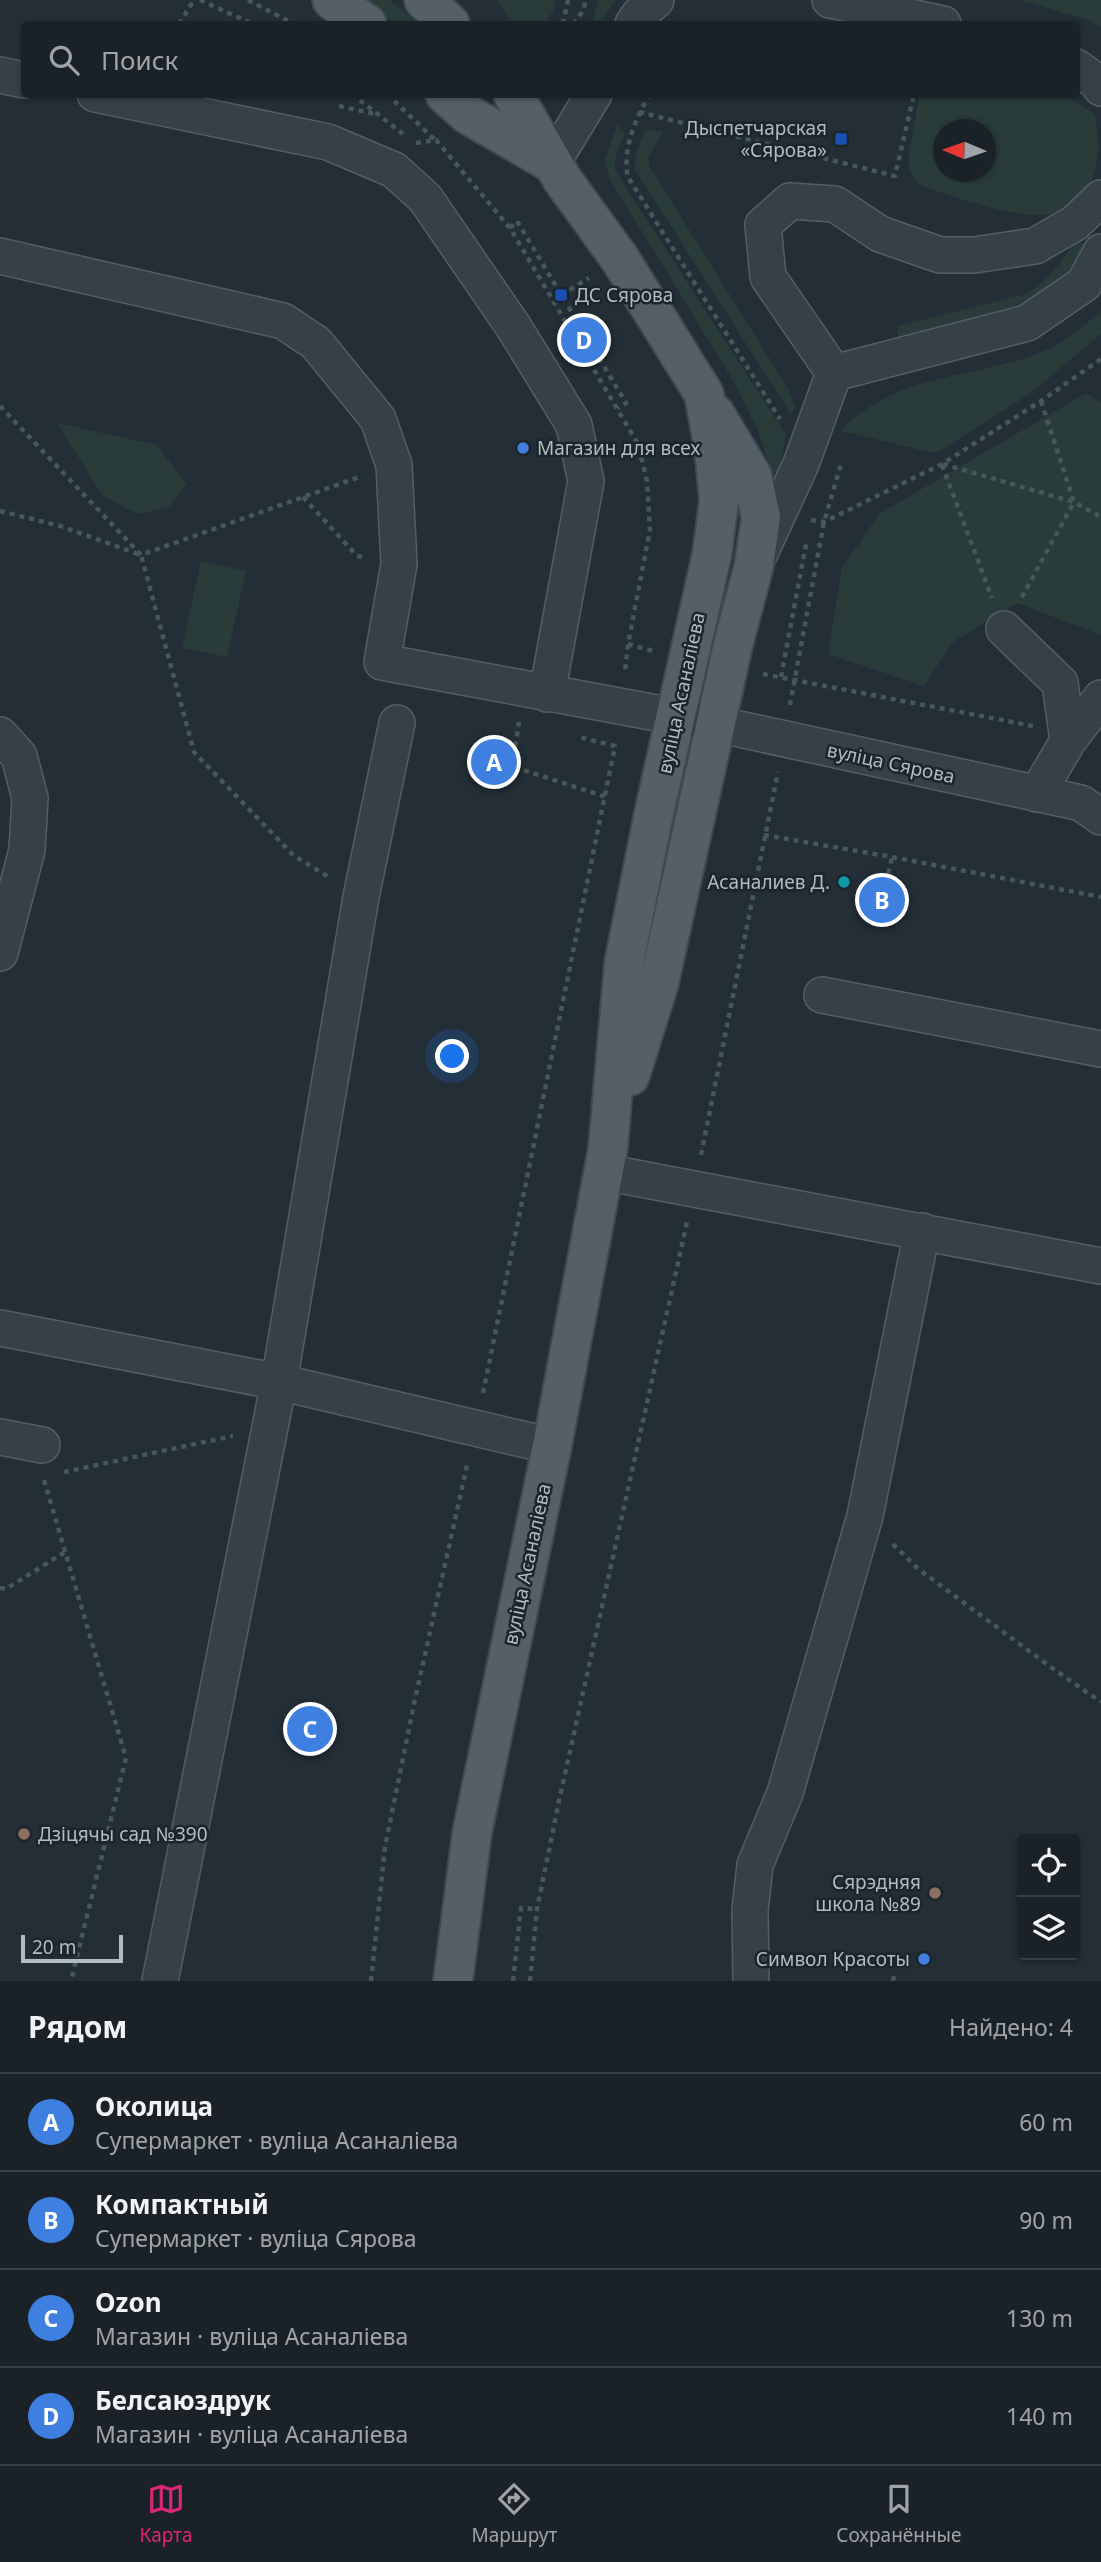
<!DOCTYPE html>
<html lang="ru">
<meta charset="utf-8">
<style>
body{margin:0;font-family:"Noto Sans",sans-serif;background:#232a30;color:#f1f3f6}
.controls{position:absolute;right:21px;bottom:21px;display:grid;overflow:hidden;border-radius:7px;box-shadow:0 2px 5px #0004}
.controls button{width:63px;height:63px;display:grid;place-items:center;padding:0;border:0;border-bottom:2px solid #383f45;background:#1a2228;color:#f1f3f6;font:35px sans-serif}
.compass{position:absolute;left:933px;top:119px;width:63px;height:63px;border-radius:50%;background:#1a2228;box-shadow:0 2px 5px #0004;rotate:272deg}
.scale{position:absolute;left:21px;bottom:18px;width:102px;box-sizing:border-box;padding-left:7px;border:4px solid #b1bbc3;border-top:0;font-size:19px;line-height:24px;white-space:nowrap;color:#b1bbc3;-webkit-text-stroke:5px #1c252b;paint-order:stroke}
.you{position:absolute;left:453px;top:1057px;width:24px;height:24px;margin:-18px;border:5px solid #fff;border-radius:50%;background:#1a73e8;box-shadow:0 0 0 10px #1a73e833}
.badge{display:grid;place-items:center;width:46px;height:46px;border-radius:50%;background:#db2777;color:#fff;font-size:23px;font-weight:700}
.pin{position:absolute;translate:-50% -50%;border:4px solid #fff;box-shadow:0 2px 7px #0006}
.list{margin:0;padding:0;list-style:none}
h2{display:flex;justify-content:space-between;align-items:center;height:91px;margin:0;padding:0 28px;font-size:30px}
h2 small{font-size:23px;font-weight:400;color:#9fa4a8}
.list li{display:grid;grid-template-columns:46px 1fr auto;gap:21px;align-items:center;box-sizing:border-box;height:98px;padding:0 28px;border-top:2px solid #383f45}
.list b{display:block;font-size:26px;white-space:nowrap}
.list p{margin:0;font-size:23px;white-space:nowrap;color:#9fa4a8}
.list em{font-size:23px;font-style:normal;color:#9fa4a8}
.icon{flex:none;width:38px;height:38px;fill:none;stroke:currentColor;stroke-width:2;stroke-linecap:round;stroke-linejoin:round}
.map{position:relative;flex:none;width:1101px;height:1981px;overflow:hidden}
.search{position:absolute;background:#1a2228;box-shadow:0 2px 5px #0004;left:21px;right:21px;top:21px;height:77px;display:flex;align-items:center;gap:18px;box-sizing:border-box;padding:0 24px;border-radius:7px;color:#9fa4a8;font-size:26px}
.sheet{height:483px;background:#1a2228}
nav{display:flex;justify-content:space-around;align-items:center;box-sizing:border-box;height:98px;border-top:2px solid #383f45;background:#1a2228;font-size:19px;color:#9fa4a8}
nav a{display:grid;justify-items:center;gap:4px}
nav .on{color:#db2777}
.map>svg:first-child{display:block}
.green{fill:#293c39;fill-rule:evenodd}
.lines{fill:none;stroke-linecap:round;stroke-linejoin:round}
.minor-casing{stroke:#545e64;stroke-width:38}
.major-casing{stroke:#404950;stroke-width:42}
.path{stroke:#465857;stroke-width:4.5;stroke-dasharray:5 5;stroke-linecap:butt}
.minor{stroke:#364047;stroke-width:35}
.major{stroke:#545f67;stroke-width:38}
.transit-dot{fill:#1a4fb4;stroke:#1c252b;stroke-width:2.5}
.shop-dot{fill:#3f7fe0;stroke:#1c252b;stroke-width:2.5}
.culture-dot{fill:#0f9aa8;stroke:#1c252b;stroke-width:2.5}
.education-dot{fill:#8d6e63;stroke:#1c252b;stroke-width:2.5}
.labels{text-anchor:middle;dominant-baseline:central;stroke-width:5;stroke-linejoin:round;paint-order:stroke}
.poi-label{font-size:19px;fill:#b1bbc3;stroke:#1c252b;text-anchor:end}
.street-label{font-size:19px;fill:#b1bbc3;stroke:#1c252b}
</style>
<div class="map">
<svg width="1101" height="1981" viewBox="0 0 1101 1981">
<rect width="100%" height="100%" fill="#232e36"/>
<path class="green" d="M361,0h29l28,24h-24z
M497,0h59l-2,9 -9,15h-33z
M598,0h18l-16,23 -7,-2z
M1019,0h82v28l-12,-8z
M920,95h146l29,19c6,35 6,75 -29,92 -6,3 -13,8 -19,9 -29,4 -103,-20 -130,-32l-8,-16v-16zM944,130h42v42h-42z
M617,125l8,8 -10,26v11l171,265 -7,37 -7,3 -14,-45 -27,-53 -122,-199 -4,-19z
M645,129l18,3 -15,25 2,10 139,223 6,17 -4,7 -156,-244v-13z
M1075,242l12,2 -11,27 -56,40 -122,29v-14l128,-32c21,-14 35,-31 49,-52z
M1101,310v24l-70,59 -91,58 -7,2 -92,-22c55,-60 134,-51 203,-80 20,-9 42,-26 57,-41z
M1086,393l15,10v232l-84,-32 -64,39 -29,44 -96,-32 14,-86 37,-54z
M57,423l100,22 29,39 -18,24 -31,6 -35,-19z
M201,561l45,10 -19,86 -45,-9z"/>
<g class="lines">
<g class="minor-casing">
<path id="minor" d="M830,0l113,24
M633,24l6,-9 17,-15
M1076,67l21,15 4,6
M0,75l24,5
M95,94l233,48 66,28 31,28 88,128 61,99 12,56 -39,213
M552,163l42,-69
M0,256l283,65 33,22 62,76 16,46 5,99 -17,98 334,62 365,79 20,14
M834,373l-66,-96 -5,-52 27,-24 45,3 45,30 60,21h34l61,-9 40,-23 26,-25
M760,553l41,-89 33,-91 193,-50 57,-39 17,-32
M1004,629l56,54 8,58
M0,735l19,21 11,42 -3,52 -27,103
M1037,794l31,-53 33,-43
M822,995l279,54
M604,1172l497,94
M0,1328l279,54 273,64
M0,1437l42,8
M160,1981l119,-599 82,-485 36,-174
M751,1981l-1,-71 5,-45 30,-72 80,-277 57,-285"/>
</g>
<g class="major-casing">
<path id="major" d="M332,0l35,24
M424,0l26,24
M445,94l22,20 83,48
M630,1076l29,-93 74,-338 21,-80 7,-48 -9,-41 -37,-62
M453,1981l19,-148 80,-387 56,-298 16,-185 30,-150 58,-259 7,-53 -5,-52 -10,-55 -84,-135 -58,-80 -49,-85"/>
</g>
<path class="path" d="M200,0l53,24
M248,0l46,24
M179,24l15,-24
M563,24l5,-24
M573,24l10,-13 3,-11
M352,94l51,40
M387,94l48,46
M650,94c-14,23 -28,56 -22,83l152,242
M339,106l36,8
M639,112l256,64 19,-82
M416,143l20,-3 74,88 128,216 9,37 3,49 -22,114 -3,28
M510,228l7,-7 109,182 -8,5
M561,295l28,-17
M1041,401l33,101 27,15
M0,406l141,149 221,-79
M943,464l131,38 -55,100
M942,465l50,133
M303,497l54,59 7,1
M0,511l60,15 81,29 53,197 99,103 37,23
M811,520l13,2 118,-58 99,-63 60,-42
M628,644l25,7
M763,674l270,52
M781,677l26,-138
M790,705l34,-183 17,-58
M505,764l101,33
M512,766l7,-44
M764,835l128,22 209,40
M886,883l6,-26
M701,1155l77,-383
M483,1393l132,-647 -36,-9
M64,1472l169,-36
M44,1480l82,278 -55,223
M893,1544l24,24 135,100 49,34
M0,1588l6,1 59,-37
M371,1981l14,-134 29,-143 54,-243
M513,1981l8,-73 16,1
M530,1981l7,-72 22,-108 128,-579
M893,1981l1,-5"/>
<use href="#minor" class="minor"/>
<use href="#major" class="major"/>
</g>
<g class="transit-dot">
<rect x="834" y="132" width="14" height="14" rx="3.5"/>
<rect x="554" y="288" width="14" height="14" rx="3.5"/>
</g>
<g class="shop-dot">
<circle cx="523" cy="448" r="7"/>
<circle cx="924" cy="1959" r="7"/>
</g>
<circle class="culture-dot" cx="844" cy="882" r="7"/>
<g class="education-dot">
<circle cx="24" cy="1834" r="7"/>
<circle cx="935" cy="1893" r="7"/>
</g>
<g class="labels">
<g class="poi-label">
<text x="827" y="128">Дыспетчарская<tspan x="827" dy="22">«Сярова»</tspan></text>
<text x="575" y="295" text-anchor="start">ДС Сярова</text>
<text x="537" y="448" text-anchor="start">Магазин для всех</text>
<text x="830" y="882">Асаналиев Д.</text>
<text x="38" y="1834" text-anchor="start">Дзіцячы сад №390</text>
<text x="921" y="1882">Сярэдняя<tspan x="921" dy="22">школа №89</tspan></text>
<text x="910" y="1959">Символ Красоты</text>
</g>
<g class="street-label">
<text transform="translate(681 693) rotate(-78)">вуліца Асаналіева</text>
<text transform="translate(891 763) rotate(12)">вуліца Сярова</text>
<text transform="translate(527 1564) rotate(-78)">вуліца Асаналіева</text>
</g>
</g>
</svg>
<div class="controls">
<button><svg class="icon" aria-label="locate" viewBox="0 0 24 24"><circle cx="12" cy="12" r="6"/><path d="M12 2v4M12 18v4M2 12h4M18 12h4"/></svg></button>
<button><svg class="icon" aria-label="layers" viewBox="0 0 24 24"><path d="M12 4l9 5-9 5-9-5zM3 14l9 5 9-5"/></svg></button>
</div>
<svg class="compass" viewBox="-18 -18 36 36"><path d="M0-13l5 13h-10z" fill="#e53935"/><path d="M0 13l5-13h-10z" fill="#9fa4a8"/></svg>
<div class="scale">20 m</div>
<div class="you"></div>
<div class="pin badge" style="left:494px;top:762px;background:#3f7fe0">A</div>
<div class="pin badge" style="left:882px;top:900px;background:#3f7fe0">B</div>
<div class="pin badge" style="left:310px;top:1729px;background:#3f7fe0">C</div>
<div class="pin badge" style="left:584px;top:340px;background:#3f7fe0">D</div>
<div class="search"><svg class="icon" aria-label="search" viewBox="0 0 24 24"><circle cx="10" cy="10" r="6"/><path d="M15 15l6 6"/></svg>Поиск</div>
</div>
<section class="sheet">
<h2>Рядом<small>Найдено: 4</small></h2>
<ul class="list">
<li><span class="badge" style="background:#3f7fe0">A</span><div><b>Околица</b><p>Супермаркет · вуліца Асаналіева</p></div><em>60 m</em></li>
<li><span class="badge" style="background:#3f7fe0">B</span><div><b>Компактный</b><p>Супермаркет · вуліца Сярова</p></div><em>90 m</em></li>
<li><span class="badge" style="background:#3f7fe0">C</span><div><b>Ozon</b><p>Магазин · вуліца Асаналіева</p></div><em>130 m</em></li>
<li><span class="badge" style="background:#3f7fe0">D</span><div><b>Белсаюздрук</b><p>Магазин · вуліца Асаналіева</p></div><em>140 m</em></li>
</ul>
</section>
<nav>
<a class="on"><svg class="icon" aria-label="map" viewBox="0 0 24 24"><path d="M3 6l6-2 6 2 6-2v14l-6 2-6-2-6 2zM9 4v14M15 6v14"/></svg>Карта</a>
<a><svg class="icon" aria-label="directions" viewBox="0 0 24 24"><path d="M12 3l9 9-9 9-9-9zM9 14v-3h6M13 9l2 2-2 2"/></svg>Маршрут</a>
<a><svg class="icon" aria-label="saved" viewBox="0 0 24 24"><path d="M7 4h10v16l-5-4-5 4z"/></svg>Сохранённые</a>
</nav>
